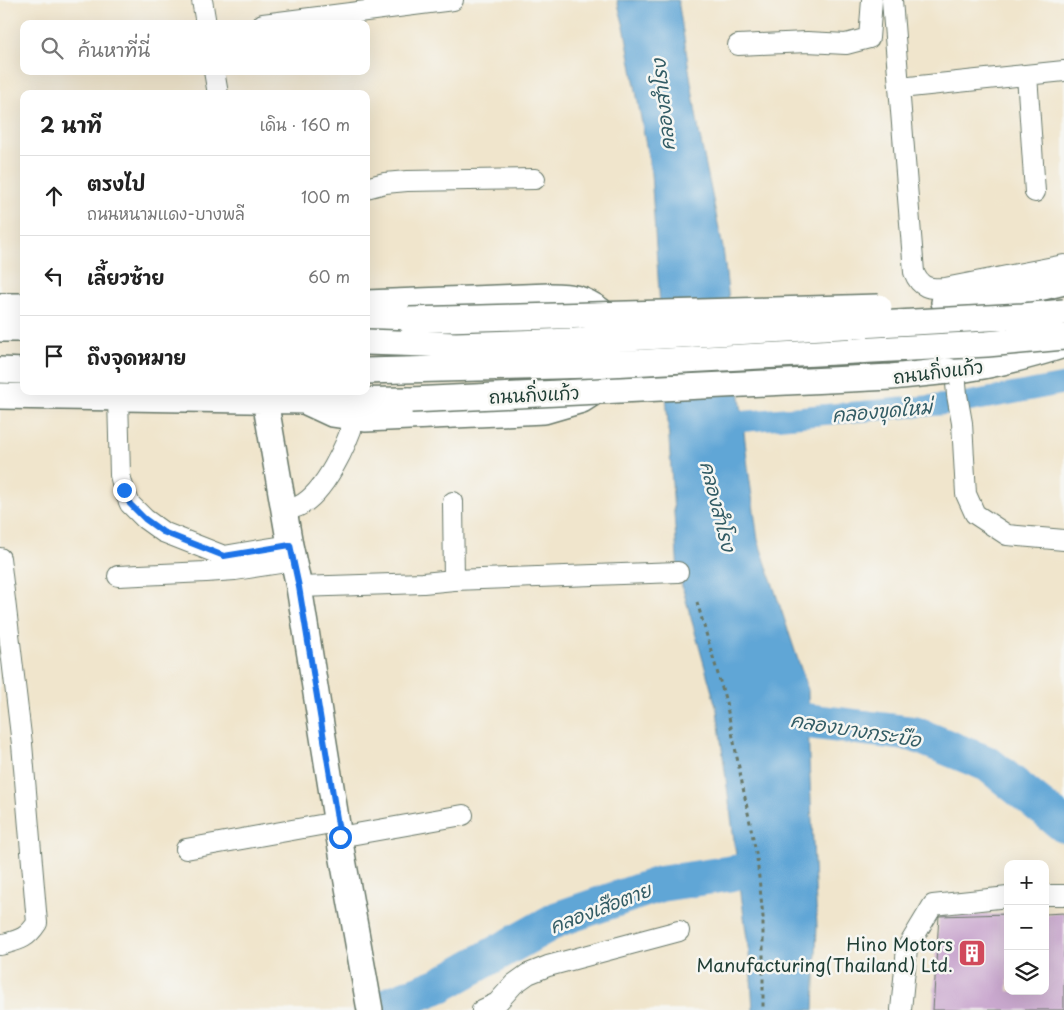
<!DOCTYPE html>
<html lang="th">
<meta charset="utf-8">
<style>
body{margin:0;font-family:"Playpen Sans","Playpen Sans Thai",sans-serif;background:#f6f6f6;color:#222}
.controls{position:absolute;right:15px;bottom:15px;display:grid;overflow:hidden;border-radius:10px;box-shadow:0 5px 20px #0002}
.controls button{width:45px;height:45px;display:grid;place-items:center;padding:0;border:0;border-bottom:1px solid #e0e0e0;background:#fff;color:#222;font:25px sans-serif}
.stop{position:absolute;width:15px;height:15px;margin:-11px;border:4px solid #1a73e8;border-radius:50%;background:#fff}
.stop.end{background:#1a73e8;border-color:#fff;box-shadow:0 1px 5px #0008}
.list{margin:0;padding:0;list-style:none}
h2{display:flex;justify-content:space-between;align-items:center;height:65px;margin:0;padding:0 20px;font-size:21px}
h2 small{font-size:16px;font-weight:400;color:#767676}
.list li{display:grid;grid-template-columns:32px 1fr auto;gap:15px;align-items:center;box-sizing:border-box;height:80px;padding:0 20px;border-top:1px solid #e0e0e0}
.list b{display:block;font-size:19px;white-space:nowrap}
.list p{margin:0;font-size:16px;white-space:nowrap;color:#767676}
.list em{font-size:16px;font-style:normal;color:#767676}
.icon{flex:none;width:28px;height:28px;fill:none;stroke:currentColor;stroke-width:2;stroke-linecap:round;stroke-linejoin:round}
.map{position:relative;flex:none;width:1064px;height:1010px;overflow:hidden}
.search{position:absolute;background:#fff;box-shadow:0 5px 20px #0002;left:20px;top:20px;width:350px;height:55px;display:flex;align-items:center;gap:12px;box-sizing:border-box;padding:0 18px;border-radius:10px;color:#767676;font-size:19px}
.panel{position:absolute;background:#fff;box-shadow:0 5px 20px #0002;left:20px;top:90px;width:350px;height:305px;border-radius:10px}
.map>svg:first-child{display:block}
.water{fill:#60a6d6;stroke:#407285}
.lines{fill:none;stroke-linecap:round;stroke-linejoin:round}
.canal{stroke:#60a6d6;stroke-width:21}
.river{stroke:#60a6d6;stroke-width:36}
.building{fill:#caa9cf}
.minor-casing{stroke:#687869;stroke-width:22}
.major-casing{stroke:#687869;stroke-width:28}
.path{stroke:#687869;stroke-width:3;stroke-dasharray:4 4;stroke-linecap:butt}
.minor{stroke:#fff;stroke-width:20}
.major{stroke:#fff;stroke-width:25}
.major-bridge-casing{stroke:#687869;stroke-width:28;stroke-linecap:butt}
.major-bridge{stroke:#fff;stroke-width:25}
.route{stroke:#1a73e8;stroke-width:6}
.labels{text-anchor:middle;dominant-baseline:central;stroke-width:5;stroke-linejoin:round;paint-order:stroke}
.street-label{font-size:18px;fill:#1f3d34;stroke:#f6f6f2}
.poi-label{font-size:18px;fill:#1f3d34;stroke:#f6f6f2;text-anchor:end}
.water-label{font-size:19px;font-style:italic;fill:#325c65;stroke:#f6f6f2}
</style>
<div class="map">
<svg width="1064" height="1010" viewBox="0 0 1064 1010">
<rect width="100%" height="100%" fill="#f6f6f2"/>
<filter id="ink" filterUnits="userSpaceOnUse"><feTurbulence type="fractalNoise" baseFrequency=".02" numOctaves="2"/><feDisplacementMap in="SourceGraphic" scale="10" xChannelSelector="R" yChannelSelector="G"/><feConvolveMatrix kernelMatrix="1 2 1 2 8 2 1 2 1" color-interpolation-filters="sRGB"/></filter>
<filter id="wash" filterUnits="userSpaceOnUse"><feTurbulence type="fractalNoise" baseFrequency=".0096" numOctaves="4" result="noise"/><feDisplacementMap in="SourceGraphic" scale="20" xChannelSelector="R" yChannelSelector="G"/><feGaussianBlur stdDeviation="1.12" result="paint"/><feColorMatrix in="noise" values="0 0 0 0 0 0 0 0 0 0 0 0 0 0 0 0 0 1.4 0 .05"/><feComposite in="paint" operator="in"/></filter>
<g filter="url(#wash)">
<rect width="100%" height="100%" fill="#f0e5cc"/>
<path class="water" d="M617,0h61l21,132 24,116 25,219 10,73 50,150 1,69 8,167 -3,84h-61l-3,-48 -33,-252 -39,-138 -27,-399 -26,-142z"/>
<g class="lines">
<path class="canal" d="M713,424l249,-21 102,-19"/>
<path class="river" d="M773,717l141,17 74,30 76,61
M375,1010l65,-25 118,-66 102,-35 73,-11 49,-4"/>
</g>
<g id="blocks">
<path class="building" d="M1064,913v97h-131l6,-94 69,-2v77h37v-77z"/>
</g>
</g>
<g filter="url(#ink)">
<use href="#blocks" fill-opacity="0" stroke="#687869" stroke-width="1"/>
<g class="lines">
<g class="minor-casing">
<path id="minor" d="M202,0l4,24
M892,0l22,272c6,16 15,17 31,16l119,-23
M263,24l190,-24
M738,45l69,-3 39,2 23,-6 3,-38
M214,71l4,23
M1027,75l8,117
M900,88l164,-17
M366,188l19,-5 22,-2 128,-2
M955,371l2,24 5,28 4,71 9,20 32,21 57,5
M118,397l2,78 4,15 6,14 15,15 18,13 61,24 66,-11
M453,502l1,78
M284,510c5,-1 11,-2 15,-4 26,-13 48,-62 56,-88
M0,558l22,186 15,179c-11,17 -19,17 -37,22
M118,576l88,-4 29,-2 58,-9
M299,587l124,-4 31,-3 224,-8
M339,837l124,-22
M186,849l151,-27
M1045,895h19
M482,1010l15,-7 17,-19 14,-10 20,-8 131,-35
M901,1010l6,-62 26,-43 75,-8"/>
</g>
<g class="major-casing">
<path id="major" d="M944,302l86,-12 34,-8
M0,306h24
M366,321l43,-1
M0,329h24
M0,370l24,1
M949,371c39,-4 78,-14 115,-26
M0,396l304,5 107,-1
M265,400l25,145 9,42 40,250 31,173
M304,401l28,13 33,5 179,-8 38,-11 11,-7 11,-12 -3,-70c-18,-13 -29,-15 -51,-15l-184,7"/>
</g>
<path class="path" d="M697,602l29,100 31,156 6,59v93"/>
<use href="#minor" class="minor"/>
<use href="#major" class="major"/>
<g class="major-bridge-casing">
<path id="major-bridge" d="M409,320l470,-13
M366,342l90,3 117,-4 450,-25 41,-4
M366,371l225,-6 396,-21 77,-7
M411,400l480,-23 58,-6"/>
</g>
<use href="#major-bridge" class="major-bridge"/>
</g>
</g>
<g class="lines" filter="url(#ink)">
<path class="route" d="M124,490l6,14 15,15 18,13 61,24 66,-11 9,42 41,250"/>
</g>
<defs>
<g id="building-square" transform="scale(1.4375)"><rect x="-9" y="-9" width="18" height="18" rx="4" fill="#d1495b" stroke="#f6f6f2"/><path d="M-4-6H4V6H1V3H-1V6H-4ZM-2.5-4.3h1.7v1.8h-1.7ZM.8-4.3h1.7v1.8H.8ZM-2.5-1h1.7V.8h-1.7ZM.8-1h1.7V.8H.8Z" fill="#fff"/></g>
</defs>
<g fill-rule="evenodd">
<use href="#building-square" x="972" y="953"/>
</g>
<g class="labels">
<g class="street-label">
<text transform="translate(938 371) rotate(-7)">ถนนกิ่งแก้ว</text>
<text transform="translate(534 394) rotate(-3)">ถนนกิ่งแก้ว</text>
</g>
<g class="poi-label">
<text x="953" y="943">Hino Motors<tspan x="953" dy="21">Manufacturing(Thailand) Ltd.</tspan></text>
</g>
<g class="water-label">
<text transform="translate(662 105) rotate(-96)">คลองสำโรง</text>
<text transform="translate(882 410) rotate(-5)">คลองขุดใหม่</text>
<text transform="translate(719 506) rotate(76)">คลองสำโรง</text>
<text transform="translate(856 729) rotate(9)">คลองบางกระบือ</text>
<text transform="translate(600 907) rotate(-21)">คลองเสือตาย</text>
</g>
</g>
</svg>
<div class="controls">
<button>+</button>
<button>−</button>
<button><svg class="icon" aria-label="layers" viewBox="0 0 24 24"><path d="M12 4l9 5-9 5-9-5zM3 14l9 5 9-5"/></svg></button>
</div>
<div class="stop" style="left:340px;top:837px"></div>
<div class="stop end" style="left:124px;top:490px"></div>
<div class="search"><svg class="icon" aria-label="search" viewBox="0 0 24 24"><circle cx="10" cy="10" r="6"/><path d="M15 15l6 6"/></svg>ค้นหาที่นี่</div>
<section class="panel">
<h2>2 นาที<small>เดิน · 160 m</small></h2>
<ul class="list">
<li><svg class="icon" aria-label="ahead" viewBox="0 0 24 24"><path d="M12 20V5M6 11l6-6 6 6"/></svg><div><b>ตรงไป</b><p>ถนนหนามแดง-บางพลี</p></div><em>100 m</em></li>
<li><svg class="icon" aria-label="left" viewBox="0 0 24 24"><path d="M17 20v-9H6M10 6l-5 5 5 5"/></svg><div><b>เลี้ยวซ้าย</b></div><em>60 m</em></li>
<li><svg class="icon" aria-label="arrive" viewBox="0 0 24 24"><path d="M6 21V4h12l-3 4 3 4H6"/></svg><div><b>ถึงจุดหมาย</b></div></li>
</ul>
</section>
</div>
